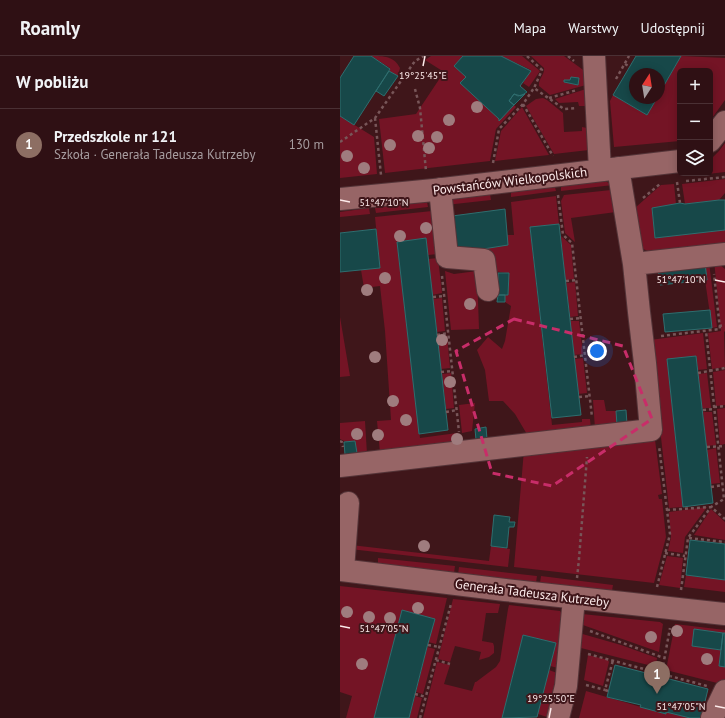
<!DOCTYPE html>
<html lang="pl">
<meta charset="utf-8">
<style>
body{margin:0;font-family:"PT Sans",sans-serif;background:#3b1e22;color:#f1f3f6}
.controls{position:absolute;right:12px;top:12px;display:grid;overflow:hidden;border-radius:6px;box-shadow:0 2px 10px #0003}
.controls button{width:36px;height:36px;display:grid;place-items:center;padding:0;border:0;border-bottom:1px solid #4a3034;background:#2f1014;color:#f1f3f6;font:20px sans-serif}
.compass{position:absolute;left:289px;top:12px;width:36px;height:36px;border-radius:50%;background:#2f1014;box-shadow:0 2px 10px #0003;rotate:12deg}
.you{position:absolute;left:257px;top:295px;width:14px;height:14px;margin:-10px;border:3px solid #fff;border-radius:50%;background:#1a73e8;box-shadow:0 0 0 6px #1a73e833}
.badge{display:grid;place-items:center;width:26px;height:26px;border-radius:50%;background:#52cdcf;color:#fff;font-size:13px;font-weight:700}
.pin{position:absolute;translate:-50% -33px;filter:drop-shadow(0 1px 2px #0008)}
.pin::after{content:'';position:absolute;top:21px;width:14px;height:12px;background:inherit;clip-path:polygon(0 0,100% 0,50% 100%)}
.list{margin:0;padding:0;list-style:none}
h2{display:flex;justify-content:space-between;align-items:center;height:52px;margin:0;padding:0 16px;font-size:17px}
h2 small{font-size:13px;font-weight:400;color:#a79da0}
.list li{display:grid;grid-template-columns:26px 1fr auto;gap:12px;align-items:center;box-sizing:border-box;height:72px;padding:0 16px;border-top:1px solid #4a3034}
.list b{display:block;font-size:15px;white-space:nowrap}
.list p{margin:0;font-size:13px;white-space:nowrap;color:#a79da0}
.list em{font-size:13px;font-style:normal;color:#a79da0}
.icon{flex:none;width:22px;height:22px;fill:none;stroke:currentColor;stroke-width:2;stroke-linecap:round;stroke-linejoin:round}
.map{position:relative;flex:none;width:385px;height:662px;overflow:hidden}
header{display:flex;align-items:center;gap:24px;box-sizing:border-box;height:56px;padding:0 20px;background:#2f1014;border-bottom:1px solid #4a3034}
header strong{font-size:19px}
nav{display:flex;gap:22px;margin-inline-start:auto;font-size:14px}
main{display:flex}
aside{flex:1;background:#2f1014}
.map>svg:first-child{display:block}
.green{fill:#741425}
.building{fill:#174849;stroke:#2e6e6f}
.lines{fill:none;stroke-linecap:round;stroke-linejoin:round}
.minor-casing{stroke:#543438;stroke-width:24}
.path{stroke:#785659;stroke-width:2.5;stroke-dasharray:3 3;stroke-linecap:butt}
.minor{stroke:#976566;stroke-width:22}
.tree{fill:#9f7c7e}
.marked{fill:none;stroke:#c82d69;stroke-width:3;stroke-dasharray:8 5;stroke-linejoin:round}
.ticks{fill:none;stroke:#fdebeb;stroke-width:1.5}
.labels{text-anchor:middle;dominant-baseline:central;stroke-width:4;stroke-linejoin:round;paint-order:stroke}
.street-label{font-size:13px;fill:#fdebeb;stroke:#3f161a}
.ticks-label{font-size:10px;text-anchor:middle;fill:#fdebeb;stroke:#3f161a;stroke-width:4;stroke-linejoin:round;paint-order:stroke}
</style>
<header>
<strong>Roamly</strong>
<nav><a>Mapa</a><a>Warstwy</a><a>Udostępnij</a></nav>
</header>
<main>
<aside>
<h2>W pobliżu<small></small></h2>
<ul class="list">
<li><span class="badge" style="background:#8d6e63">1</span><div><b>Przedszkole nr 121</b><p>Szkoła · Generała Tadeusza Kutrzeby</p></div><em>130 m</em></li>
</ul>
</aside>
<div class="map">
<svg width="385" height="662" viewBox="0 0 385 662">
<rect width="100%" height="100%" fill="#3f161a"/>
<path class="green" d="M31,0c13,0 23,0 29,12l-2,8 -9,-5 1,-3z
M91,0h32l-9,10 12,11 -6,6 39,36v2l15,-16 2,2 -20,22 -6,32 -105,12 -6,-54 37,-5 28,-42 -19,-12z
M161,0h21l18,15 -11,16 -6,-4 8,-13z
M191,0h33l22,16v13l-36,10 -11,-9c-1,-7 6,-11 5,-18z
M341,0l44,2v42l-15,21v-50h-30v70l-66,6 -4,-46 3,-6 34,20 10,-17h2v-4z
M246,33l1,15 -2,2h-6l-1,-4 -19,1 -4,-4z
M203,42l4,2 16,13 1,19 18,-1v-4l5,1 2,22 -35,4 -28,-48 10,-7z
M182,51l27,48 -54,6 6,-30z
M0,60l34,21 3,37 -37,4z
M385,87v29l-34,4v-3h19v-13l9,-9z
M385,123v14l-6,7 -34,4 -3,-20z
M265,125l8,4 -52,6v-5z
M334,128l2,20 -24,4 3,30 70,-9v16l-74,7 -8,-3 -4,-7 -3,-35 25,-22z
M215,131l1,4 -45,6v-5z
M271,134l5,22 -45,6 4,24 -10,-9 -4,-32 3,-6z
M150,138l1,6 -45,5v-6z
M216,140l3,28 -29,4 22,197 30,-3v-3h8l1,10 -63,7 -13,-22 -12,-13h-14l-4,-31 -8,-20 11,-13 14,12 3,-8 6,-35 -6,-4v-7h3l1,-22 -18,-2 -8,-22 24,-14h7l-3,-33z
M87,146l1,5 -52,6 -1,-5z
M29,152l1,6 -30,3v-5z
M92,155l6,43 -10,1 -2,-17 -29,4 23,196 37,-5 2,11 -79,9 -3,-32 14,-1 -6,-89 -5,-45 -16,2 -3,-18 19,-2 -5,-51z
M221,180l10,9 3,34 -9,1z
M98,202l4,35 -10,2 -4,-36z
M374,204l11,9v62l-1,1 1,35 -13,2 -4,-36 13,-2z
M369,206l8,65 -5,1 -7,-48h2l-2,-17z
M105,215l9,3 23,-3 2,58 -28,1z
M235,226l3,34 -8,1 -4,-34z
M102,242l3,33 -8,1 -4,-33z
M0,261l10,59 -10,1z
M230,265h9l4,33 -9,1z
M363,277l4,36 -9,1 -2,-14 -29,4 16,147 -14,1 -19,-168z
M107,280l3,32 -9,1 -4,-32z
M243,302l4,35 -9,1 -4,-35z
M385,314v35l-9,1 -3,-34z
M111,317l3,35 -8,1 -4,-35z
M367,317l4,35h-9l-4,-34z
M253,344h11l2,11h10l1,14 -22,4z
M135,347l-3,28 -10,2 -3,-28z
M385,352v36l-5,1 -3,-36z
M372,356l4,33 -10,1 -3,-34z
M25,365l2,33 -10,2 -2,-15 -9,1 -6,-3v-16z
M314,376l8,62 -4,1 1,4h3l4,38 -12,46 -140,-16 10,-117z
M376,392l4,35 -9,1 -4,-34z
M367,451l-22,30 -2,16 -15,-2 3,-14 -2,-25z
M371,453l14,13v18l-31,-5z
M11,489l138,16 2,-15 19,3 -2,18 -158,-18z
M327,500l16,2 -3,30 -21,-3z
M38,502l77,8 -1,7 -76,-8z
M119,511l78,9 -1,7 -78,-8z
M346,519l39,5v12l-41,-5z
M201,520l72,9 -1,6 -72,-8z
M0,530l107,12 -11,46 -8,-2 6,-23 -32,-8 -28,107h-28l6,-22 -12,-4z
M113,543l47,5 -2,9h-12l-4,28 11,2 1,3v7l-5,4 -10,3 2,-8 -26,-6 -5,16 -12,-3z
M169,549l51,6 4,7 -6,50 -8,-2 6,-23 -33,-8 -21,83h-79l14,-56 13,3 -6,19 28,7 3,-9h1l20,-15 4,-6 8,-52z
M242,558l78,8 3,2 -4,28 -79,-28z
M335,568l50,6v3l-30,-4 -3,17 29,4 -2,15 6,2v18l-59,-15z
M239,577l42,12 36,13 -1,9 -79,-20z
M87,591l8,2 -12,45 -7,-2z
M248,599l20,5 1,2 -6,24 -19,-6z
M209,614l8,3 -7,45 -12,-4z
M246,635l79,23 1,-2 24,6h-111z
M75,640l7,2 -5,20h-8z"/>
<path class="building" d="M14,0h17l19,13 -36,56 -14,-9v-38z
M123,0h38l30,15 -11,15 7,6 -6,4 -7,-2 -5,7 5,4 -15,16v-2l-39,-36 6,-6 -12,-11z
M296,0h45l-22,38v-20h-24v24h22l-10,17 -34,-20z
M49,15l9,5 -14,20 -8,-5z
M231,21l8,1 -1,7 -14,-3v-2h6z
M174,38l4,2 7,-2 -11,11 -5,-4z
M379,144h6v30l-70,8 -3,-30 28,-5 5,1z
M165,153l3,36 -56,9v-38z
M219,168l22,191 -29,3 -22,-191z
M36,173l4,39 -40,4v-39z
M86,182l22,192 -29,4 -22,-192z
M365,207l2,17 -47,5 -2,-17z
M158,217h11l-1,22h-10z
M158,239h7v7h-8z
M370,254l2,18 -47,4 -2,-18z
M356,300l17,147 -30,4 -16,-148z
M286,354l1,14 -10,1 -1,-14z
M146,371l1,12 -11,1 -1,-11z
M15,385l2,12 -12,2 -1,-13z
M154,459l16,2 -1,5h6l-1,5h-5l-2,21 -16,-2z
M350,484l35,4v36l-39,-5z
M62,554l33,9 -8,28 -18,71h-35z
M354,573l29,4 -2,17 -29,-4z
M383,577h2v34l-6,-1z
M183,579l33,8 -19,74 -35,1z
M275,609l93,24 -7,29h-11l-24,-6v2l-26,-7 1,-2 -34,-8z"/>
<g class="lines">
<g class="minor-casing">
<path id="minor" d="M254,0l6,114
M370,85l15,-19
M100,133l7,68 37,3 4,30
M0,143l94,-9 246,-29
M294,208l91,-10
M0,410l311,-36 -6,-67 -6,-51 -5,-48 -16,-96
M0,514l165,20 220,24
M3,514l5,-67
M218,662l8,-32 8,-88
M372,662l13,-27"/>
</g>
<path class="path" d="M187,0l15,14 -8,18 30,21 13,-1
M228,0l6,5
M285,8l5,3
M276,23l13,-23
M75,33l5,19 6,63
M209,42l28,-8
M183,48l30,52
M35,62l6,57
M0,86l35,-24 40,-57 9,-5
M153,107l6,-34 24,-25 11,-16
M346,125l39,-4
M337,126l3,21
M218,139l5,40 9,8 20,174
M303,142l17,-14
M102,220l17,156
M226,225l11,-1
M93,241l12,-1
M230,263l11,-1
M379,270l6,-1
M97,279l12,-2
M321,280l59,-7 -6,-55
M234,301l11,-2
M101,316l12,-1
M358,317l27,-5
M239,341l11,-1
M374,351l11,-1
M363,354l11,-1
M106,356l11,-2
M0,385l2,1 1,5
M367,391l18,-1
M371,431l12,-2
M327,454l44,-3 14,12
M349,482l36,4
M325,497l20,3
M237,522l2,-19 8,-102
M317,531l13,-53 -11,-88
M341,534l7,-52 23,-31 13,-8 -18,-168
M250,575l74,27
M88,589l11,2
M248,598l119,32
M96,604l14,4
M321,621l9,-49
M246,629l19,5
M268,635l-3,-1 8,-30
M75,638l11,3
M80,662l31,-114"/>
<use href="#minor" class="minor"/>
</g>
<g class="tree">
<circle cx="137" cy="51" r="6"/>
<circle cx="109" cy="64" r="6"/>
<circle cx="78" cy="80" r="6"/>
<circle cx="97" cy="81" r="6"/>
<circle cx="50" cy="89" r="6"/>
<circle cx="89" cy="92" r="6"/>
<circle cx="7" cy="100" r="6"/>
<circle cx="24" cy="112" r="6"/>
<circle cx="86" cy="172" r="6"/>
<circle cx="60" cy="180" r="6"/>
<circle cx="45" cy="222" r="6"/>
<circle cx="27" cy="234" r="6"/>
<circle cx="130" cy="248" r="6"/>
<circle cx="102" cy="284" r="6"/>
<circle cx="35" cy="301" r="6"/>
<circle cx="110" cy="326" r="6"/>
<circle cx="53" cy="345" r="6"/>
<circle cx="66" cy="364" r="6"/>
<circle cx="17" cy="378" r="6"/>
<circle cx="38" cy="379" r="6"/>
<circle cx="117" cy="383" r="6"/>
<circle cx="84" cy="490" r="6"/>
<circle cx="78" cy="552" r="6"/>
<circle cx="7" cy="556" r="6"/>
<circle cx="29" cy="561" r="6"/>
<circle cx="50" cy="562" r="6"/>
<circle cx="337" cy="575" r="6"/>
<circle cx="311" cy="581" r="6"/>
<circle cx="367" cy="603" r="6"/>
<circle cx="22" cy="608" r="6"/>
</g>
<path class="marked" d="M174,263l109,27 29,73 -100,67 -60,-13 -36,-122z"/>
<path class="ticks" d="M83,10l2,-10M0,144l10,2M375,224l10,2M0,570l10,2M375,650l10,2M209,662l2,-10"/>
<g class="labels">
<g class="street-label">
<text transform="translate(170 125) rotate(-7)">Powstańców Wielkopolskich</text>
<text transform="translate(192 537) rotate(7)">Generała Tadeusza Kutrzeby</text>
</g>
</g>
<g class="ticks-label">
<text x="83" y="23">19°25'45"E</text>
<text x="44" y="150">51°47'10"N</text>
<text x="341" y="227">51°47'10"N</text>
<text x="44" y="576">51°47'05"N</text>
<text x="211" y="646">19°25'50"E</text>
<text x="341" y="654">51°47'05"N</text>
</g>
</svg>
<div class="controls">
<button>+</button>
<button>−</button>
<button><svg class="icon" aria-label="layers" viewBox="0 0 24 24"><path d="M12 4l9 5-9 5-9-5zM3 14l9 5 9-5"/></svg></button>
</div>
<svg class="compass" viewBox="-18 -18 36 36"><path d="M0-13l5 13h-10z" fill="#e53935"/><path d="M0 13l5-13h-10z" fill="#a79da0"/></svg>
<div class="you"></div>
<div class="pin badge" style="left:317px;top:638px;background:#8d6e63">1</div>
</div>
</main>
